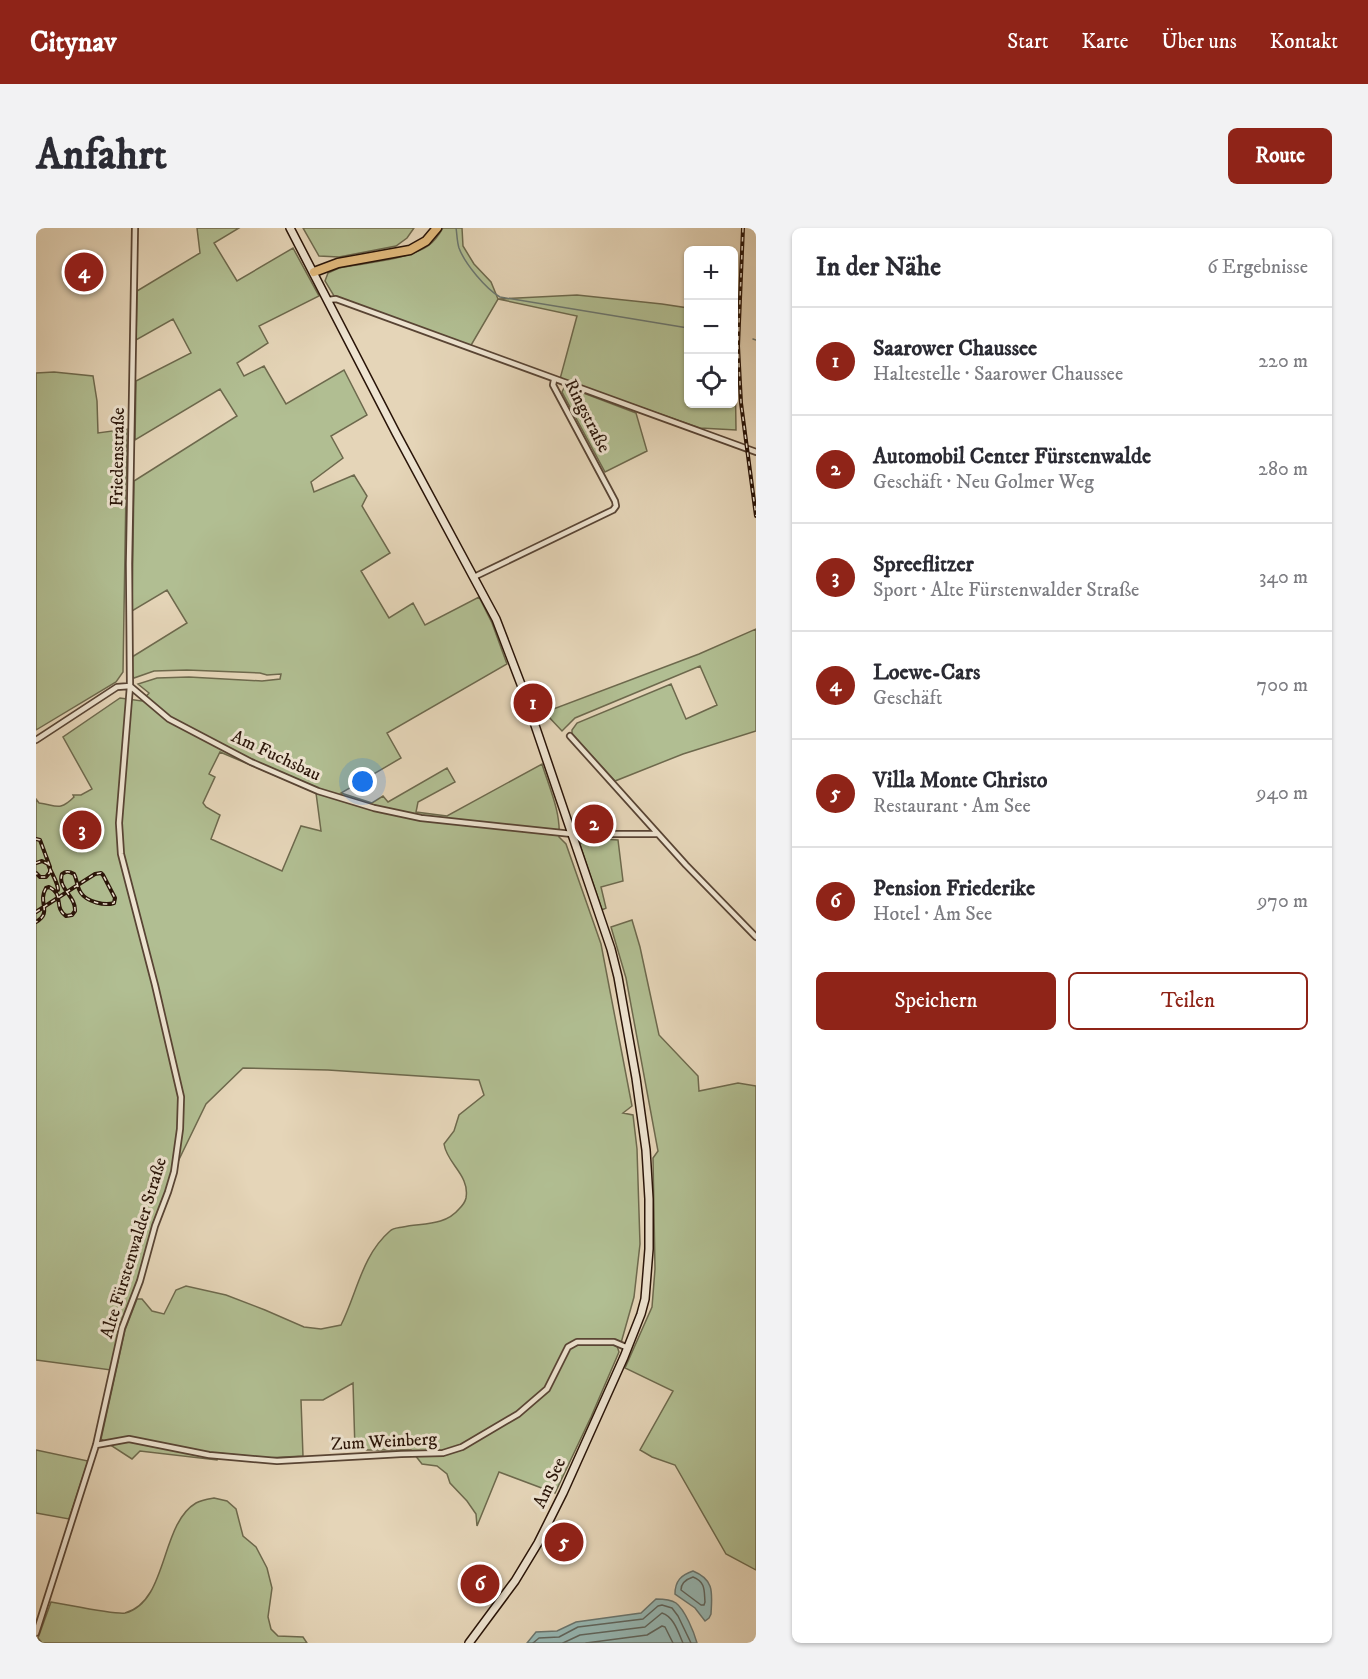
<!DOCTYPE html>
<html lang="de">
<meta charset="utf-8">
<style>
body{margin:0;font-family:"IM FELL DW Pica",serif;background:#f2f2f3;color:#2b2b33}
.controls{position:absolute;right:18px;top:18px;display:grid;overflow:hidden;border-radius:9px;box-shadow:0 2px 4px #0004}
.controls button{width:54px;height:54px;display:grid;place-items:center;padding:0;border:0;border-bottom:2px solid #e1e1e2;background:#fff;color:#2b2b33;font:30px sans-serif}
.you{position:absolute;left:327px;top:554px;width:21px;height:21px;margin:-15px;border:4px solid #fff;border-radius:50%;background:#1a73e8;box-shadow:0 0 0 9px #1a73e833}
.badge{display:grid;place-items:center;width:39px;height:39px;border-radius:50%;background:#8f2418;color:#fff;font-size:20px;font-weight:700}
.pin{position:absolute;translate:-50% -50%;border:3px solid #fff;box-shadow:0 2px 6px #0006}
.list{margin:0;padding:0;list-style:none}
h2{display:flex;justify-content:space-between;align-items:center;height:78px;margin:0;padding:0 24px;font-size:26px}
h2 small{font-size:20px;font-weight:400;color:#7c7c81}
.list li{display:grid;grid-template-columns:39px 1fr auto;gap:18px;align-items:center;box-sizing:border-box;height:108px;padding:0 24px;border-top:2px solid #e1e1e2}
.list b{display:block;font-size:22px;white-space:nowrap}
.list p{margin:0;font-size:20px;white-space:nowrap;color:#7c7c81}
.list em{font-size:20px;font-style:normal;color:#7c7c81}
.actions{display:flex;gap:12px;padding:18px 24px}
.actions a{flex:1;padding:14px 0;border:2px solid #8f2418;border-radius:9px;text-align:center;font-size:21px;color:#8f2418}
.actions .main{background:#8f2418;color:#fff}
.icon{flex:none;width:33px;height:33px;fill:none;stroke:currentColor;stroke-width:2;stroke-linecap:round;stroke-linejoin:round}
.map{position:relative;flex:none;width:720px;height:1415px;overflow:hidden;border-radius:9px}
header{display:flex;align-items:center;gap:36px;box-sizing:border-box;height:84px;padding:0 30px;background:#8f2418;color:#fff}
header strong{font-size:28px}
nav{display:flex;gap:33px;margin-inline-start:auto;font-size:21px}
.intro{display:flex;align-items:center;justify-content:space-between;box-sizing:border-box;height:144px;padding:0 36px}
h1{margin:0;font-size:42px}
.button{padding:15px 27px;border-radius:9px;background:#8f2418;color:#fff;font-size:21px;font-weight:700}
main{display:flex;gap:36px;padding:0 36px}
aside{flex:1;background:#fff;border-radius:9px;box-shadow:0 2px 4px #0004}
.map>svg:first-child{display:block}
.green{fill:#b1be92;stroke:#6d694d;stroke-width:1.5;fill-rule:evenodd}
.water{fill:#97b8b4;stroke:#6b766f;stroke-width:1.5}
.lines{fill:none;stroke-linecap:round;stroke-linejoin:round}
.shore{stroke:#60665e;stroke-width:1.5}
.stream{stroke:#6b766f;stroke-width:1.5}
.street-casing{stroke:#584434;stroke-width:8}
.secondary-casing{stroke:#291408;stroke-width:10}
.highway-casing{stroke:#291408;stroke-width:11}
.street{stroke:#eee4d1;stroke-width:4.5}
.secondary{stroke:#eee4d1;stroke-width:7}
.highway{stroke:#e2ba7c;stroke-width:8}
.rail-casing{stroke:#291408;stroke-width:4}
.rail{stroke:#eee4d1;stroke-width:1.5;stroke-dasharray:4.5;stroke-linecap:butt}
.labels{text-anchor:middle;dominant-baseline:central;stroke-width:6;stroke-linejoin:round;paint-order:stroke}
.street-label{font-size:18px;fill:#291408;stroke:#eee4d1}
</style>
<header>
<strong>Citynav</strong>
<nav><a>Start</a><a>Karte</a><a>Über uns</a><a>Kontakt</a></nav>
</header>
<div class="intro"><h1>Anfahrt</h1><a class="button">Route</a></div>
<main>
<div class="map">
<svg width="720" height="1415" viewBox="0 0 720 1415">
<rect width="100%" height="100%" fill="#e5d5b8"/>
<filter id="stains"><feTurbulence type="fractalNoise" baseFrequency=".00333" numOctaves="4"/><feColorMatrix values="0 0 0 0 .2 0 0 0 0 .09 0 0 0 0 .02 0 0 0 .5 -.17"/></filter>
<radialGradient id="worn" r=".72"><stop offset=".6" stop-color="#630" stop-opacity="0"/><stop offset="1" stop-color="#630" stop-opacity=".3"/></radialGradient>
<path class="green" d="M161,0h42l-25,15 23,38 56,-33 26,48 -60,30 9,17 -31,20 7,13 20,-10 22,38 58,-34 23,45 -36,21 12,22 -32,24 3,10 40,-17 13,21 -5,10 28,47 -29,18 28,47 24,-15 12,22 54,-28 13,26 15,41 -120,69 14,25 -60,35 31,10 11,-7 5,6 59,-34 8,14 -37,20 -2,10 31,4 95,-52c7,23 19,48 17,73l7,7 35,100 31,162 -9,7 10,2 4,34 3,95 -6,53 -13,46h-5l3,9 -28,65 -36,76 -56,-21 -22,54 -1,-12 -9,-13 -17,-18 -3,-9 -10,-8 -15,-2 -11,-14h-56l-2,-67 -30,17h-22l2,56 -36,2 -49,-5 -1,7 -77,-9 -8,8 -31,-20 24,-109 12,-31h5l10,12 12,3 12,-24 10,-4 40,9 39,15 39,17 17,2 20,-4c16,-32 21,-70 49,-94 3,-3 8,-3 13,-4 19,-4 42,-1 56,-18 3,-3 6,-6 7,-11 4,-23 -19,-34 -22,-54l10,-13 5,-16 25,-20 -5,-15 -151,-10 -85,-2 -37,36 -35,72 -60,194 -75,-10v-561l3,4c17,2 20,9 35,-6l-1,-2h8l11,-6 -29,-52 57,-39 22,3 7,-8 -11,-9 19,-6 32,-1 73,4 18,-2 1,-5 -14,1 -7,-2 -73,-3 -33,1 -20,7 -2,-3v-18l55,-34 -20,-33 -35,21 2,-130 103,-65 -17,-27 -85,51 1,-59 55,-28 -18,-34 -37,21 1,-49 63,-38zM184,524l96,41 5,38 -20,-5 -19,45 -71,-32 9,-24 -14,-8 -3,-4 12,-26 -6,-3z
M267,0h111l-7,10 -11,8 -57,11 -20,-1z
M407,0h19l1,18 11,18 17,18 7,17 79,-4 85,9 26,4v96h46v-44h1l1,70 -36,-2 -140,-49 17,-63 -79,-17 -28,48 -136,-51 -9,-15 3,-8 11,-5c25,-5 68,-8 89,-22 6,-4 11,-11 15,-18z
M18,144l39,4 4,25 1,32 29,-4 -4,243 -7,10 -80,48v-357z
M529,158l71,27 11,38 -42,21 -43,-80z
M720,401v102l-73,23 -68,27 -43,-47v-4l5,-7 94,-39 15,35 31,-14 -17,-39 -125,52 -13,13 -15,-16 1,-4 151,-57z
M553,610l29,2 5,41 -22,6 5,21 -4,2 -22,-65 3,-6z
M596,692l8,27 19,88 39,41 1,15 39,-8 18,3v484l-30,-16 -51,-89 -23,-8 -12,-7 33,-59 -48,-23 27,-61 3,-38 -2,-111 5,-7 -32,-173 -15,-51z
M0,1222l52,11 -19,58 -33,-6z
M178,1270l13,3 9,8 7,27 13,11 11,21 5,20 -4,29 3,12 7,7 25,1 4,6h-265l-4,-5 13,-36c14,2 65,13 74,11 43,-11 35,-89 71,-110 5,-3 12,-4 18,-5z"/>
<path class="water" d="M657,1343c22,9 19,22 18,43l-2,4 -4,3 -10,-13 -20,-14c0,-13 6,-19 18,-23z
M620,1371c6,0 14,0 20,4 9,7 18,29 21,40h-170l9,-11 21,-1 19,-9 65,-9z"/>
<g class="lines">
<path class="shore" d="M657,1349c13,5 11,14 12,25l-1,3h-3l-20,-15c0,-7 6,-11 12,-13z
M497,1415l6,-5 20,-1 19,-10 65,-8 15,-13 4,-1 10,3 6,8 13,27
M527,1415l17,-8 65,-8 17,-14c12,4 16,19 21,30
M550,1415l61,-8 15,-9 3,1 8,16"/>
<path class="stream" d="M420,0c1,6 1,14 3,20 6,16 27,41 41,49l188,31
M717,111l3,1"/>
<g class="street-casing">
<path id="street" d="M292,72l8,-1 420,153
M438,349l139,-67 3,-4 -1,-5 -62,-116 1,-5
M534,508l116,129 70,72
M0,512l81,-53 13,-1 39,33 82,43 67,29 56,17 47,10 151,16h86
M60,1217l33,-6 80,16 68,6 124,-7 42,-1 19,-6 56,-33 29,-25 21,-42 9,-5h37l14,6
M0,1405l60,-188 26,-117 18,-47 15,-55 13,-34 6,-20 6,-43 1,-32 -26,-112 -34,-131 -2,-31 11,-137 -1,-122 6,-336"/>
</g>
<g class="secondary-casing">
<path id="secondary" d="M254,0l106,205 100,186 26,68 89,262 7,28 18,101 10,72 3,49v50l-4,50 -4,15 -17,43 -61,136 -25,50 -23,38 -46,62"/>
</g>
<g class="highway-casing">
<path id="highway" d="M278,44l24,-9 72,-13 16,-9 11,-13"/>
</g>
<use href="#street" class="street"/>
<use href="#secondary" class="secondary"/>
<use href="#highway" class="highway"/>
<g class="rail-casing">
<path id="rail" d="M707,0l-5,118 3,57 15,113
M0,611l4,1 10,27v5l-4,5h-6l-4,-4
M0,635l6,-2 6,3c3,9 10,18 10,26
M0,684c20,-13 40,-26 59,-38l6,-1 2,2 12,23 -1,5c-9,3 -27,-1 -33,-10 -4,-5 -4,-14 -7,-19 -5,-3 -8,-3 -12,0 -5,14 14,22 13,37l-3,4 -6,1c-13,-9 -1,-21 -17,-29l-3,1c-9,15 7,24 -10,34"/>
</g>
<use href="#rail" class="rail"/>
</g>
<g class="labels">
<g class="street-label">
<text transform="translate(551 188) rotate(63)">Ringstraße</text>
<text transform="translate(82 229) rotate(-89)">Friedenstraße</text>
<text transform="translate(240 528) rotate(25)">Am Fuchsbau</text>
<text transform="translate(98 1020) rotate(-73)">Alte Fürstenwalder Straße</text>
<text transform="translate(348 1214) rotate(-3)">Zum Weinberg</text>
<text transform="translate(514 1255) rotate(-65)">Am See</text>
</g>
</g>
<rect width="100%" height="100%" filter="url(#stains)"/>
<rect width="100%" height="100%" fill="url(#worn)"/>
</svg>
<div class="controls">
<button>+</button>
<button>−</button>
<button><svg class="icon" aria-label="locate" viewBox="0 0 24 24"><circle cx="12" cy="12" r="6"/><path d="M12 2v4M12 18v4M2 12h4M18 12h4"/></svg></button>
</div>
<div class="you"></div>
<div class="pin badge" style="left:497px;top:475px">1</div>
<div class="pin badge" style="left:558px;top:596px">2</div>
<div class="pin badge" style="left:46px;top:602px">3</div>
<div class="pin badge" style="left:48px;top:44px">4</div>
<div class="pin badge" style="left:528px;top:1314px">5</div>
<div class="pin badge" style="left:444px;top:1356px">6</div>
</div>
<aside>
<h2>In der Nähe<small>6 Ergebnisse</small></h2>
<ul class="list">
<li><span class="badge">1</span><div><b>Saarower Chaussee</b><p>Haltestelle · Saarower Chaussee</p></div><em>220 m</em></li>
<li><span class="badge">2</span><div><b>Automobil Center Fürstenwalde</b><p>Geschäft · Neu Golmer Weg</p></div><em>280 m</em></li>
<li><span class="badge">3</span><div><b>Spreeflitzer</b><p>Sport · Alte Fürstenwalder Straße</p></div><em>340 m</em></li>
<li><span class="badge">4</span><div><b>Loewe-Cars</b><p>Geschäft</p></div><em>700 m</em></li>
<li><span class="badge">5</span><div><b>Villa Monte Christo</b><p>Restaurant · Am See</p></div><em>940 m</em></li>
<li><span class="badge">6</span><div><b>Pension Friederike</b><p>Hotel · Am See</p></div><em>970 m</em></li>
</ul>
<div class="actions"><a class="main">Speichern</a><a>Teilen</a></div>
</aside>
</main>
